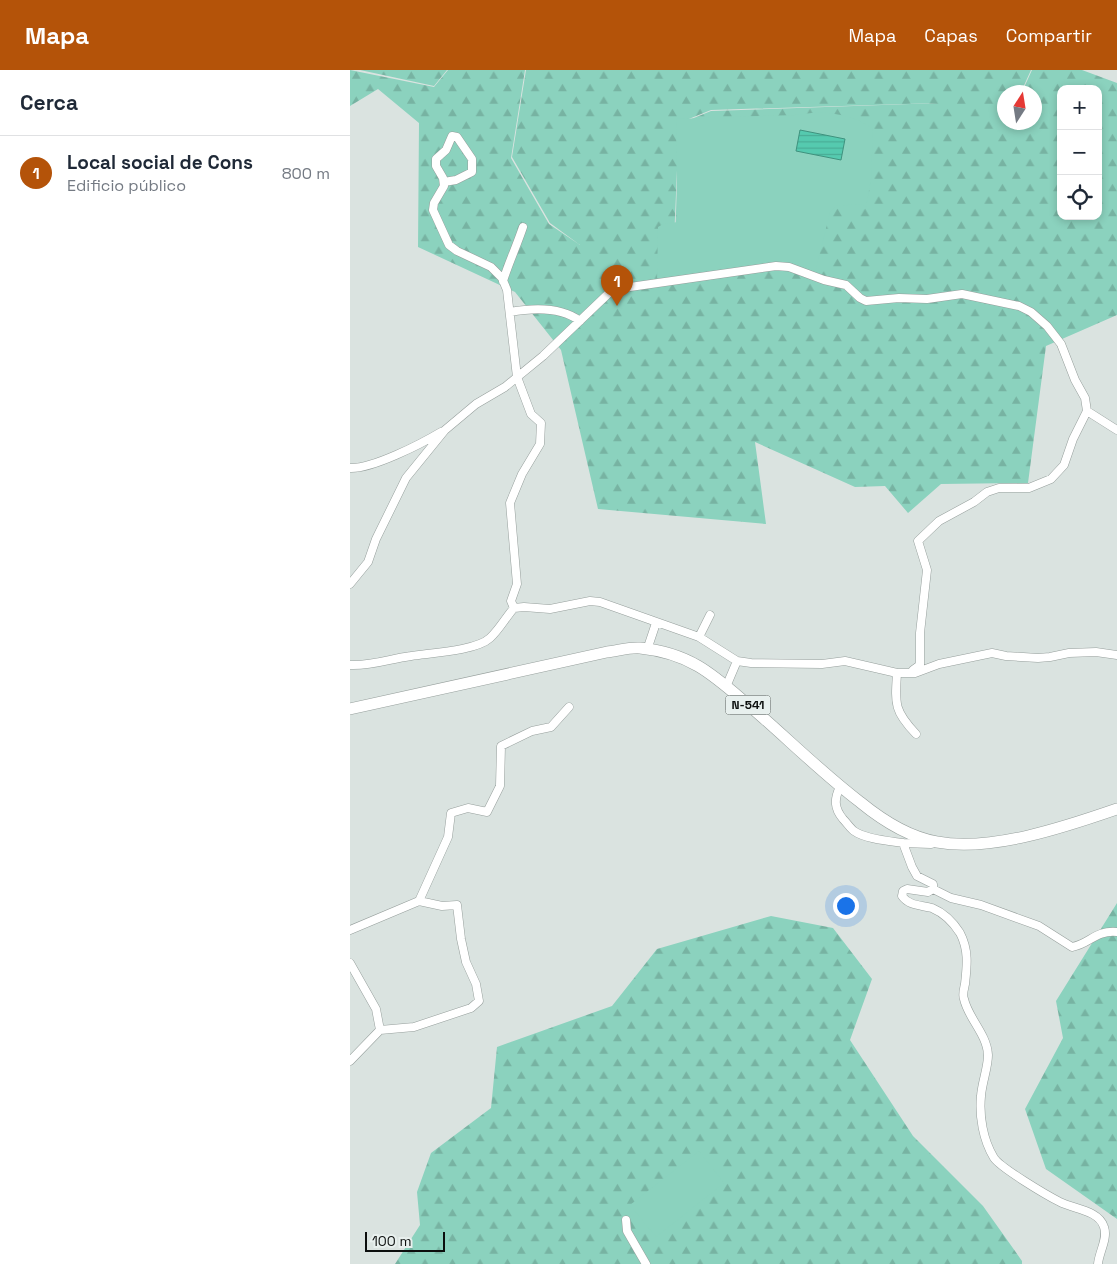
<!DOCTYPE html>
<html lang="es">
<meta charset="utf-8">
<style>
body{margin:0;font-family:"Space Grotesk",sans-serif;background:#f6f6f7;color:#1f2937}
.controls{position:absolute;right:15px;top:15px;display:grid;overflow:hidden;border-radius:10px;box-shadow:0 2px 8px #0003}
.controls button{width:45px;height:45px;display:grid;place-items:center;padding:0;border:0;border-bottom:1px solid #e0e1e3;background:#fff;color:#1f2937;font:25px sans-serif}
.compass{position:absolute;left:647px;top:15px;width:45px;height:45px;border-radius:50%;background:#fff;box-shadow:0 2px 8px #0003;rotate:12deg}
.scale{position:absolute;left:15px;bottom:12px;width:80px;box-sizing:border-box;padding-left:5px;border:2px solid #0b0e0d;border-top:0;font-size:14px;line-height:18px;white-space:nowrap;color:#0b0e0d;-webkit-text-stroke:4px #e8f0ee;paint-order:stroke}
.you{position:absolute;left:495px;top:835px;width:18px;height:18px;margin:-12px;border:4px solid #fff;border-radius:50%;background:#1a73e8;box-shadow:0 0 0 8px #1a73e833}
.badge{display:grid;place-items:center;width:32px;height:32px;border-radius:50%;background:#b45309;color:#fff;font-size:16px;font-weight:700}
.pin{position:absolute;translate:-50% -41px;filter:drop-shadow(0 1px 2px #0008)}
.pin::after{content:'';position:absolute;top:26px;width:18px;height:15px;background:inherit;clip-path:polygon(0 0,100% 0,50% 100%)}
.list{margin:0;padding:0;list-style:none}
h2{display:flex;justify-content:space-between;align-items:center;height:65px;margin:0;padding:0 20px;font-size:21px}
h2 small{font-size:16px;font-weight:400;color:#747a83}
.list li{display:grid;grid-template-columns:32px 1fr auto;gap:15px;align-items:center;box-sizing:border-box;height:75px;padding:0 20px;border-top:1px solid #e0e1e3}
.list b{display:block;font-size:19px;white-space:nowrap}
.list p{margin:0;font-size:16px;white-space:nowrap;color:#747a83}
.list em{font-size:16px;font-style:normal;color:#747a83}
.icon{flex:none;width:28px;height:28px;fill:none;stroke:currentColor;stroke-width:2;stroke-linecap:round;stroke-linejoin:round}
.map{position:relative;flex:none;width:767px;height:1194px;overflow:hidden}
header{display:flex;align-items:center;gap:30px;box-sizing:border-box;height:70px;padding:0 25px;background:#b45309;color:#fff}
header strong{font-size:24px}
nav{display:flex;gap:28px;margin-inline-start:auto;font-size:18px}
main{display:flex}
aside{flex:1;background:#fff}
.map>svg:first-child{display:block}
.forest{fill:url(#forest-firs);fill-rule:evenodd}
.garden{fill:#8bd2be}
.water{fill:url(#water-rules);stroke:#3f927e}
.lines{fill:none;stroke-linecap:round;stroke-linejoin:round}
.minor-casing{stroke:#969f9c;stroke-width:9}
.highway-casing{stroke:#969f9c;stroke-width:12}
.minor{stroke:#fff;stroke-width:8}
.highway{stroke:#fff;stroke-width:11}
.labels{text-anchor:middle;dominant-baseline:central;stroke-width:5;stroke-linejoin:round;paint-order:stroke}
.shield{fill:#e8f0ee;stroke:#4d5250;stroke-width:1}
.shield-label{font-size:12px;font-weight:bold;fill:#0b0e0d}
</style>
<header>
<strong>Mapa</strong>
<nav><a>Mapa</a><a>Capas</a><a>Compartir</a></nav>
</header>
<main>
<aside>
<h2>Cerca<small></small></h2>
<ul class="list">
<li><span class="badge">1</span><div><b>Local social de Cons</b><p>Edificio público</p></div><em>800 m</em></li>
</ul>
</aside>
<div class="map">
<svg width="767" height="1194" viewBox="0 0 767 1194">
<defs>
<pattern id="forest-firs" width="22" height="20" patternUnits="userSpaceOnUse" patternTransform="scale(1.25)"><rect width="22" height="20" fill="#8bd2be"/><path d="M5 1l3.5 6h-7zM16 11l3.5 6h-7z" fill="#77b3a2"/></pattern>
<pattern id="water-rules" width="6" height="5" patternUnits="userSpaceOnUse" patternTransform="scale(1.25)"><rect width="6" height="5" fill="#55caaf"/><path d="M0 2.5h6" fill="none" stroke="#49ac95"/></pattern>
</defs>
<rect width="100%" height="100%" fill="#dae3e0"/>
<path class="forest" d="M0,0l84,17 14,-17h77l-14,88 38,66 31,21 -30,-22 -38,-66 14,-87h505l-10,22h-17v30h30v-30h-12l10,-22h50l35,13v232l-71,31 -18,137 -87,1 -33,29 -23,-27 -30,1 -100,-45 11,82 -168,-15 -37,-159 -46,-58 -97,-45 1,-124 -41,-34 -28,17zM711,19h37v127h-37zM588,33l-227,8 -32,13 -4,117 -88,3 87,-3 5,-118 32,-13z
M10,0h87l-13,16z
M767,833v316l-71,-50 -21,-60 38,-71 -7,-37z
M421,846l62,12 39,51 -22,61 63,96 70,70 39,55v3h-627l25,-39 -3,-33 14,-39 60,-45 6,-61 115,-41 45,-57z"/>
<path class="garden" d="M470,42c18,2 38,5 53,17l-2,50 -5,28 -6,-3 -24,2 -6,6 -15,61 -37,-11 -121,19 1,-54 5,-3 15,-2 -2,-103 119,-4z
M349,1081l25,32 -68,54 -26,-32z"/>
<path class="water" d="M450,60l45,9 -4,21 -45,-9z"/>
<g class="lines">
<g class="minor-casing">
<path id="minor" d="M94,112l12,-2 16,-8v-13l-15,-22 -5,-1 -6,14 -10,9v7l7,12 1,8 -10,17 -1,7 16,35 8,6 34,16 11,11 5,12 10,87 14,37 10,9 -1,21 -18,30 -12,29 7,81 -6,17 3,7
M153,211c6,-19 14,-36 20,-54
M160,242c22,-4 50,-6 70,9
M0,398c22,1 71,-24 91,-36
M0,514l18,-22 8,-23 30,-61 39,-48 31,-26 29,-17 38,-31 67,-64 13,-4 153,-22 13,1 35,13 22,5 14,13 6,3 33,-3 28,1 35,-5 57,12 12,6 16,14 14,18 14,36 10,18 2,13 30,19
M349,567l11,-22
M297,580l9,-27
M0,595c23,1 39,-6 61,-9 18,-3 65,-5 79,-18 9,-8 16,-21 24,-30l10,-1 26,2 40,-8 10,1 99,35 38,24 14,2 71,1 23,-3 52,12h18l24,-9 53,-11 14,3 32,2 12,-1 19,-4 27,-1 21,3
M563,600l7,-5v-32l7,-63 -9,-29 21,-20 35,-19 13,-10 12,-4h30l22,-9 13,-14 9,-26 14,-28
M547,603c-2,31 -3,38 19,61
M376,617l11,-26
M490,717c-6,12 -6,21 3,32 4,4 7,9 11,12 11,8 35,10 49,12l9,24 5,9 16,8v5l-5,3 -21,-3 -4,2 -1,5c7,10 19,9 30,12 12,5 21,14 28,25 9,17 7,33 5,51 -1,5 -3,11 -1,15 4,19 23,35 24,56 0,13 -6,27 -7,41 -2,20 2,44 13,62 7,10 52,37 66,44 13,7 39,8 44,25 4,12 -5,25 -6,37
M553,773l28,1
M583,819l18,9 30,7 58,21 33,21c18,-3 23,-17 45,-15
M0,860l69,-29 29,-64 3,-24 17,-5 19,4 13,-26 1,-40 31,-15 19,-4 18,-20
M0,893l26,46 4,21 -30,31
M30,960l34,-3 57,-19 8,-7 -3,-17 -10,-22 -5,-23 -4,-34 -15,1 -23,-5
M276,1150l1,11 19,33"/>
</g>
<g class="highway-casing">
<path id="highway" d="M0,639l257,-57c10,-1 23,-5 33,-4 20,2 41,8 58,18 19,11 37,28 54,42 36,31 70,65 108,94 22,18 48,35 77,40 54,10 128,-15 180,-33"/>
</g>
<use href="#minor" class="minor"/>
<use href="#highway" class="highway"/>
</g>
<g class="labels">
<rect class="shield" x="375.5" y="625.5" width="45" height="19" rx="4"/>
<g class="shield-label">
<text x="398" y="635">N-541</text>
</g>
</g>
</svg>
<div class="controls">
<button>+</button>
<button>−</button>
<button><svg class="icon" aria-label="locate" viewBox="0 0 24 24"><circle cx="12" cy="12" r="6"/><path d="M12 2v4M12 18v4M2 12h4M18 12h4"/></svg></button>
</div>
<svg class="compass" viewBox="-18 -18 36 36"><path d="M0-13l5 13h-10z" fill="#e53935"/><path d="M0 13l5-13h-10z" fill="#747a83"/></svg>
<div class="scale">100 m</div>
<div class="you"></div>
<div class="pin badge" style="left:267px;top:236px">1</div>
</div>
</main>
